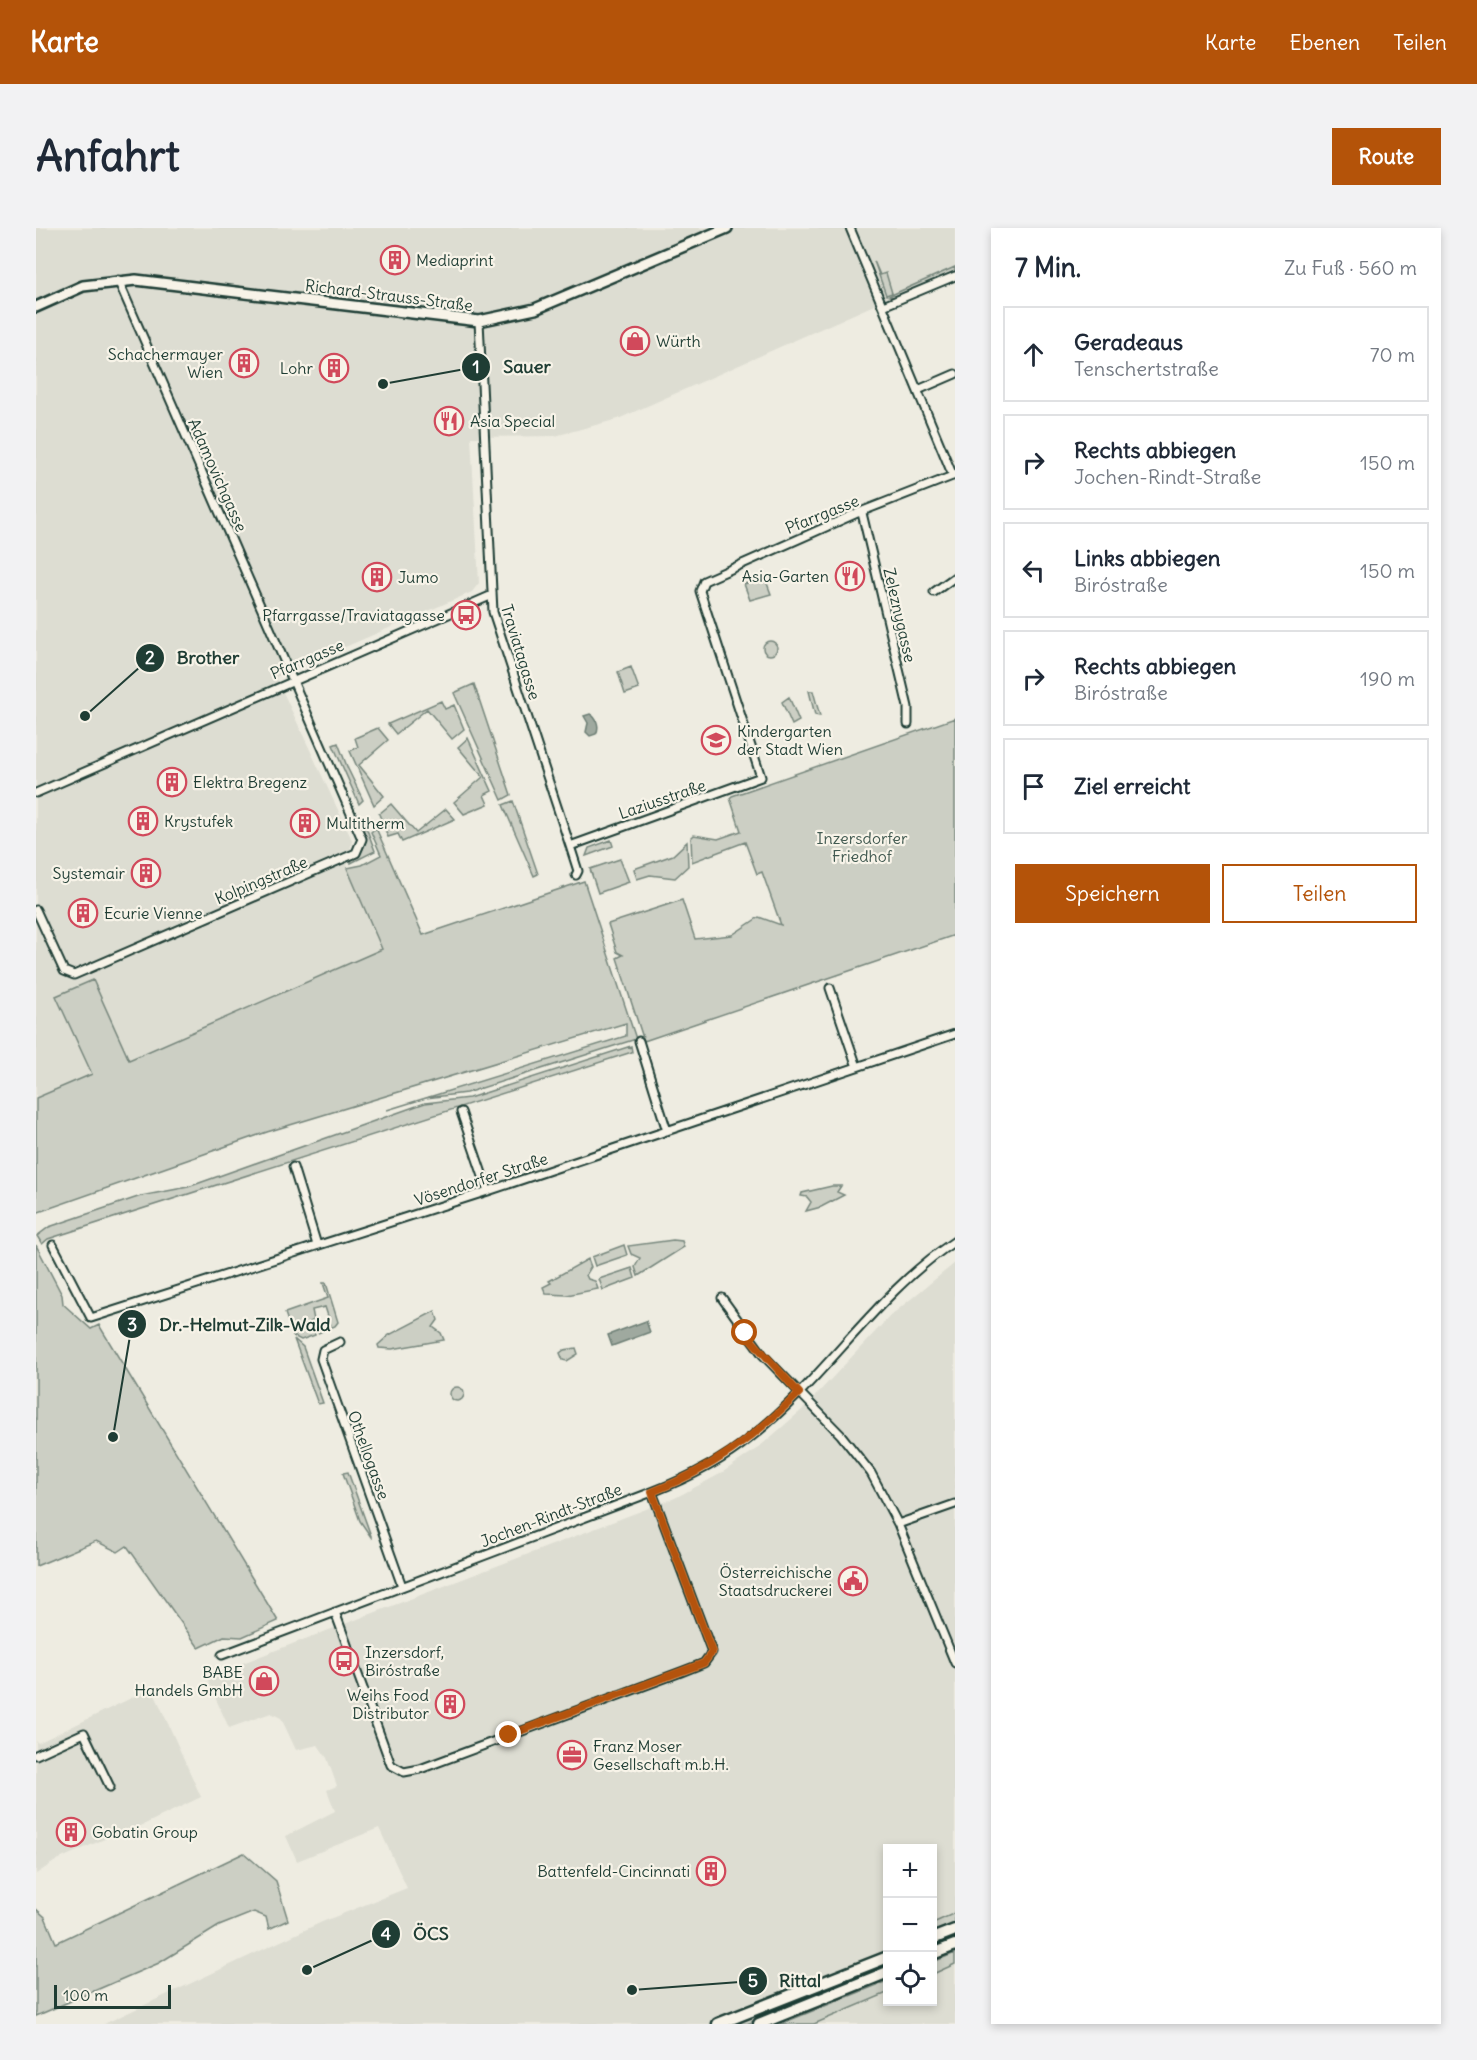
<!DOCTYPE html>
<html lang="de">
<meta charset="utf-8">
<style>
body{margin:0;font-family:Delius,sans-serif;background:#f2f2f3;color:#1f2937}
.controls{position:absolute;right:18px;bottom:18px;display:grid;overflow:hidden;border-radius:0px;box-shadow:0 3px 9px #0003}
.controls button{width:54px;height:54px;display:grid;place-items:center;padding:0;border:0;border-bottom:2px solid #e0e1e3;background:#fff;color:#1f2937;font:30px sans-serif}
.scale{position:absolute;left:18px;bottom:15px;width:117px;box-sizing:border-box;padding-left:6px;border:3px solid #1f3d34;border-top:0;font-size:16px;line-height:21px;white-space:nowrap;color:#1f3d34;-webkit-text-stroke:4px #f7f3e8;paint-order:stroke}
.stop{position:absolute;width:18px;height:18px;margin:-14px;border:4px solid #b45309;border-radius:50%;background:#fff}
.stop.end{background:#b45309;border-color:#fff;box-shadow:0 2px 6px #0008}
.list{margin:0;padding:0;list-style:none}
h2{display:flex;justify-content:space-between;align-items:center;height:78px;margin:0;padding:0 24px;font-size:26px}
h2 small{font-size:20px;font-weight:400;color:#747a83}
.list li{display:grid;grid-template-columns:39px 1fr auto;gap:18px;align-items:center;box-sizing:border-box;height:96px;margin:0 12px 12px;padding:0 12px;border:2px solid #e0e1e3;border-radius:0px}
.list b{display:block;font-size:22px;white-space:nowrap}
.list p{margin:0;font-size:20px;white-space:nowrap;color:#747a83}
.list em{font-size:20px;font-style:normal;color:#747a83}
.actions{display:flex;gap:12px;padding:18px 24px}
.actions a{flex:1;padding:14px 0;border:2px solid #b45309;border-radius:0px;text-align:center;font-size:21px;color:#b45309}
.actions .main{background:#b45309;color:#fff}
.icon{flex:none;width:33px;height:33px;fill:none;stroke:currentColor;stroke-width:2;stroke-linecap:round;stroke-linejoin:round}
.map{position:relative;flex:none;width:919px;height:1796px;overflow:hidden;border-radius:0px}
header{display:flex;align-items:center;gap:36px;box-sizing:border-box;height:84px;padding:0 30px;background:#b45309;color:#fff}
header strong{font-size:28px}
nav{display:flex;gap:33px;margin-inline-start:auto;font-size:21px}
.intro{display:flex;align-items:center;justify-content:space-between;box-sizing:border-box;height:144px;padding:0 36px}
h1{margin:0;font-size:42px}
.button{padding:15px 27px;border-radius:0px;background:#b45309;color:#fff;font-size:21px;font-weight:700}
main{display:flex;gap:36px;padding:0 36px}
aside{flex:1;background:#fff;border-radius:0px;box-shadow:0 3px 9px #0003}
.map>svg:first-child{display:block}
.built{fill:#ddddd2;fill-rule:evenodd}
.green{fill:#cccfc4;stroke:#76867c;stroke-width:1.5}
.water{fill:#9fa99f;stroke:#6c7e74;stroke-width:1.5}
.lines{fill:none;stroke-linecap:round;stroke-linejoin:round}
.street-casing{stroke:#1f3d34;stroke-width:11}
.secondary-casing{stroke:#1f3d34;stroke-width:14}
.primary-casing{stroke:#1f3d34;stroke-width:15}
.street{stroke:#f7f3e8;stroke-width:7}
.secondary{stroke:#f7f3e8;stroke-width:9}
.primary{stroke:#f7f3e8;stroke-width:10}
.route{stroke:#b45309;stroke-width:8}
.labels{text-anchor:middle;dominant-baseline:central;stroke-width:4.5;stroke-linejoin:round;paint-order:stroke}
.poi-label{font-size:16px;fill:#1f3d34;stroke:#f7f3e8;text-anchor:start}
.street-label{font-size:16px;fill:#1f3d34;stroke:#f7f3e8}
.park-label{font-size:16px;fill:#425a51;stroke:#f7f3e8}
.leader{fill:none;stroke:#1f3d34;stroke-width:2}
.callout-dot{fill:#1f3d34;stroke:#f7f3e8;stroke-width:2}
.mark-label{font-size:18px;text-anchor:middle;font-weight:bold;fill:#fff}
.callout-label{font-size:18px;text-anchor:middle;font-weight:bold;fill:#1f3d34;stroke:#f7f3e8;stroke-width:4.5;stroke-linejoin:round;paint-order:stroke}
</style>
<header>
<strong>Karte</strong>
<nav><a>Karte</a><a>Ebenen</a><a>Teilen</a></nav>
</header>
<div class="intro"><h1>Anfahrt</h1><a class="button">Route</a></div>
<main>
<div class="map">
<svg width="919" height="1796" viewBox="0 0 919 1796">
<rect width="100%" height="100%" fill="#eeece1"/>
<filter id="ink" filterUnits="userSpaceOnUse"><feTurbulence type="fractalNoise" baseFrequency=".0167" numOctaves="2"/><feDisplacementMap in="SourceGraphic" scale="12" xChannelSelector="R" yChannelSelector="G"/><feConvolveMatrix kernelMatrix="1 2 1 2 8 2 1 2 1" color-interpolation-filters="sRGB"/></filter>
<g filter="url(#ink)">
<path class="built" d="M0,0h919v41l-337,150 -63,17 -84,1 8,146 -7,9 -196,85 76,163 -5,29 36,80 -254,111 -36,-79 -36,15 35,78 -56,24z
M919,1035v761h-851l218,-102 85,-34 -28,-60 -82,33 -11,-25 49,-25 -8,-21 10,-4 -10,-28 -9,-13 -22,5 -15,-32 -10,-5 -42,15 -23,-51 469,-179 45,-24 38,-26 45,-39 87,-93zM852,1620h44v154h-44z
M116,1460l49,109 -81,39 -2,-3 -61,27 -21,14v-133l2,2z"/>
<path class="green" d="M838,33l6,14 6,-2 6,20 -6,2z
M919,39v5l-61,26 -5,-2z
M729,350l6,16 -21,6 -6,-16z
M727 420a7 7 0 1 1 14 0a7 7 0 1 1-14 0Z
M595,439l8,22 -14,5 -7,-22z
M438,456l37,111 -9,5 -48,-107z
M773,463h4l7,25 -5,-1z
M753,469l10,24 -7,4 -10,-23z
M405,473l4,8 9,-4 10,24 -12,10 -25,-30 -31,25 -8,-10z
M919,490v217l-311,106 -27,-83 6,-3 -6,-3 -9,-28 74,-24 13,39 37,-4 27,-18 22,8 -19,-53 -5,2 -12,-32 -53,20 -1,-24 3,-3 24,4 23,-8 -11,-33 2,-2z
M342,500l10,12 -29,25 25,31 -10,9 -24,-54 8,-4 -3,-9z
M432,510l24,53 -8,4 4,9 -24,10 -10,-12 29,-25 -25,-30z
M302,515l10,26 15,31 -4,4 -26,-59z
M477,573l25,73 -4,2 -31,-71z
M355,576l25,29 30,-24 9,10 -53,23 -4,-8 -10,3 -9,-23z
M330,599l9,24 -24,12v-3c13,-7 17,-17 12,-31z
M340,600l47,107 161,-54 52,158 -170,54 -40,5 -39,12 239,-74v-13l-359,109 -231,81v-115l56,-24 -36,-78 37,-16 36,80 253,-111 -35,-81 15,-3 19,-10 -10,-23z
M575,612l2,6 -27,10 3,-8z
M651,614l1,24 -13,12 -25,-3 -13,4 -3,-10 39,-14z
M584,631l9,23 -31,11 -8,-24z
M595,818l1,6 -584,187 -6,5 -5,-8 12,-9 92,-31 47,-9 237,-84 44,-5z
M796,958h9l-4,6 7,3 -23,12 -15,4 5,-9 -4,-5 -6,-1 1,-3z
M637,1012l9,1 2,6 -46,29 -3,-9 5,-9 -9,-4 -3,-8z
M0,1017l26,50 1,9 28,25 8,-4 179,296 -36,16 -18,-1 -25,12 -72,-102 -9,6 -22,-11 -60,25z
M588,1017l3,10 -32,11 -3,-9z
M552,1031l3,8 -5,8 2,4 7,2 3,8 -31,6 -21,-1 -3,-7 8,-4 -2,-2z
M596,1040l3,10 -32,12 -4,-11z
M287,1055h3l12,39 -3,4 -17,7 -3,-6 3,-1 2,3 11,-4 -6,-18 -13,3 2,10 -4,2 5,13 -14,5 -8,-4 -8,-23 43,-15z
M399,1083l3,9 -5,7 8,6 3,7 -52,9 -13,-1 -1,-3 11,-10z
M258,1111l9,8 20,56 -5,1z
M540,1120l2,6 -11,7 -4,-1 -3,-7 4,-3z
M414 1166a7 7 0 1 1 14 0a7 7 0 1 1-14 0Z
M312,1244l23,64v1l-11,-16 -17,-48z
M208,1625l32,28 12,39 -19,9 -3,-12 -12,-5 -35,14 -60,37 -123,53v-107l9,8 11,26z
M919,1683v13l-22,9v-10l20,-9z
M919,1725v11l-22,10v-12z
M851,1735v5l-140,56h-14z
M851,1753v12l-73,31h-34z"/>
<path class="water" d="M554,486c7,4 10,13 6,20l-6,2 -4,-4 2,-9 -4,-7z
M610,1093l4,11 -38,14 -4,-11z"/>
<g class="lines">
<g class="street-casing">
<path id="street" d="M814,0l103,248
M847,78l72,-30
M443,93l14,291 77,234 8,25 -2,4
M882,162l37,-16
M826,285l46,194v17
M898,364l21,-15
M0,565l454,-197
M534,618l191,-69 -61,-186 4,-10 151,-67 100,-39
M0,682l28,61 10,4 282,-122 6,-14 -244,-559
M794,760l27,79
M603,813l28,90
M425,884l27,79
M257,939l24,78
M17,1017l38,73 397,-127 467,-157
M686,1070l41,57 78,80 30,38 27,51 57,139
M304,1114l-17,8 -2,9 81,227
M862,1296l57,-20
M299,1384l56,153 13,7 16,-3 261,-97 23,-9 8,-11 -60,-160
M186,1427l430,-163c36,-14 69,-30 99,-55 74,-58 125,-144 204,-196
M0,1527l48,-22 26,54"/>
</g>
<g class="secondary-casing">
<path id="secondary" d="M0,79l47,-21 53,-6 343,41 56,-12 192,-81"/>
</g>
<g class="primary-casing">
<path id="primary" d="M896,1711l23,-9
M896,1726l23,-9
M682,1796l170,-67
M723,1796l129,-52"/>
</g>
<use href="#street" class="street"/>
<use href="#secondary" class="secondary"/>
<use href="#primary" class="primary"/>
</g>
</g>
<g class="lines" filter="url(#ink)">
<path class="route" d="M473,1507l195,-72 8,-11 -60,-160c61,-24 100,-53 147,-99l-54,-60"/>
</g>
<defs>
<g id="building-ring" transform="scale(1.5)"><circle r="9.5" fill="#f7f3e8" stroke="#d1495b" stroke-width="1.5"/><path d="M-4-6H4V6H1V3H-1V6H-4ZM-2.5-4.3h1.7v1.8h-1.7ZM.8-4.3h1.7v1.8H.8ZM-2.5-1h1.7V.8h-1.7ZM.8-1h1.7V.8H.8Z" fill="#d1495b"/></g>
<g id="shop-ring" transform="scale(1.5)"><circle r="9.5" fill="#f7f3e8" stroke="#d1495b" stroke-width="1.5"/><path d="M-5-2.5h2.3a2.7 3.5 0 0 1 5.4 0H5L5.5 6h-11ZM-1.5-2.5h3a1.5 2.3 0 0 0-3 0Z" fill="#d1495b"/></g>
<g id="restaurant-ring" transform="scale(1.5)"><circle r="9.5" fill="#f7f3e8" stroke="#d1495b" stroke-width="1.5"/><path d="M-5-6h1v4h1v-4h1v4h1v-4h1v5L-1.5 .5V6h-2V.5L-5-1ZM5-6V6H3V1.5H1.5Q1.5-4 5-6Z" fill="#d1495b"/></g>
<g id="bus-ring" transform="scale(1.5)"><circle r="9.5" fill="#f7f3e8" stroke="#d1495b" stroke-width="1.5"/><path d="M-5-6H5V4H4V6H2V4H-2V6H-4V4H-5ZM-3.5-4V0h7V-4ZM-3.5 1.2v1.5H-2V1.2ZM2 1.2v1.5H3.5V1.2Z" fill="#d1495b"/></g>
<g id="school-ring" transform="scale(1.5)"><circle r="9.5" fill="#f7f3e8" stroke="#d1495b" stroke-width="1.5"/><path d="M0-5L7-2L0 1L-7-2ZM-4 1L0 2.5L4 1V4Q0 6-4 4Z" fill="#d1495b"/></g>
<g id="civic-ring" transform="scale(1.5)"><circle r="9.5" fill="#f7f3e8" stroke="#d1495b" stroke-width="1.5"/><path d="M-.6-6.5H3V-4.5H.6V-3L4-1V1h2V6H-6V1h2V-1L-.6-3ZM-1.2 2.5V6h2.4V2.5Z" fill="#d1495b"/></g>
<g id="office-ring" transform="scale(1.5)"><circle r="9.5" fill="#f7f3e8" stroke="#d1495b" stroke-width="1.5"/><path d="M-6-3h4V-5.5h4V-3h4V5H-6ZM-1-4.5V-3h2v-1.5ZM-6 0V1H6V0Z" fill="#d1495b"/></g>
</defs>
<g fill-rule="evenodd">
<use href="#building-ring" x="359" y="32"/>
<use href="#shop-ring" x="599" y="113"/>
<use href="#building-ring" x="208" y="135"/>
<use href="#building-ring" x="298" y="140"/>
<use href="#restaurant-ring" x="413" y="193"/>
<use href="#restaurant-ring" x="814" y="348"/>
<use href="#building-ring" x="341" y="349"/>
<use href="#bus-ring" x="430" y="387"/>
<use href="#school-ring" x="680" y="512"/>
<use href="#building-ring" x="136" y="554"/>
<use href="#building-ring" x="107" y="593"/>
<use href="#building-ring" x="269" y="595"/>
<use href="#building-ring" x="110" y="645"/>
<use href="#building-ring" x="47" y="685"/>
<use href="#civic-ring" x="817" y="1353"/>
<use href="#bus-ring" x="308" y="1433"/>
<use href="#shop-ring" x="228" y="1453"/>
<use href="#building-ring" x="414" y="1476"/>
<use href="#office-ring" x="536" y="1527"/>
<use href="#building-ring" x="35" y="1604"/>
<use href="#building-ring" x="675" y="1643"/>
</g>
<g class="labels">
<g class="poi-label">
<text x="380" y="32">Mediaprint</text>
<text x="620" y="113">Würth</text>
<text x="187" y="126" text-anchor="end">Schachermayer<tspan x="187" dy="18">Wien</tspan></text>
<text x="277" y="140" text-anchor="end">Lohr</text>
<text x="434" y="193">Asia Special</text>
<text x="793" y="348" text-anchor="end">Asia-Garten</text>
<text x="362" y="349">Jumo</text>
<text x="409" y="387" text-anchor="end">Pfarrgasse/Traviatagasse</text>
<text x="701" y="503">Kindergarten<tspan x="701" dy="18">der Stadt Wien</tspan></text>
<text x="157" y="554">Elektra Bregenz</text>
<text x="128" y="593">Krystufek</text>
<text x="290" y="595">Multitherm</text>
<text x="89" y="645" text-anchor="end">Systemair</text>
<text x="68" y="685">Ecurie Vienne</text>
<text x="796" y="1344" text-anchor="end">Österreichische<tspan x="796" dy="18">Staatsdruckerei</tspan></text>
<text x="329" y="1424">Inzersdorf,<tspan x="329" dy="18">Biróstraße</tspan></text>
<text x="207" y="1444" text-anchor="end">BABE<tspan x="207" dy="18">Handels GmbH</tspan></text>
<text x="393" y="1467" text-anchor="end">Weihs Food<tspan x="393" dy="18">Distributor</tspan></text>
<text x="557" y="1518">Franz Moser<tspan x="557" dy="18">Gesellschaft m.b.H.</tspan></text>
<text x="56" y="1604">Gobatin Group</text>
<text x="654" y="1643" text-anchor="end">Battenfeld-Cincinnati</text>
</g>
<g class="street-label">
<text transform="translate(353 67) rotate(7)">Richard-Strauss-Straße</text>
<text transform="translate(182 247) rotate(66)">Adamovichgasse</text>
<text transform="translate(786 286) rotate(-22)">Pfarrgasse</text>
<text transform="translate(864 387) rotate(77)">Zeleznygasse</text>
<text transform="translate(485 424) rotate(73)">Traviatagasse</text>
<text transform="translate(271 431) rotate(-23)">Pfarrgasse</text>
<text transform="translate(626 571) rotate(-19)">Laziusstraße</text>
<text transform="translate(225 652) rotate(-23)">Kolpingstraße</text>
<text transform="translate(445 951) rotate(-18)">Vösendorfer Straße</text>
<text transform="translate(333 1227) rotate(70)">Othellogasse</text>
<text transform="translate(515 1287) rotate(-21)">Jochen-Rindt-Straße</text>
</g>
<g class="park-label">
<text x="826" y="610">Inzersdorfer<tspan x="826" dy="18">Friedhof</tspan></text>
</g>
</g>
<path class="leader" d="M347 156L440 139M49 488L114 430M77 1209L96 1096M271 1742L350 1706M596 1762L717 1753"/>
<g class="callout-dot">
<circle cx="347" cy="156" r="6"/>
<circle cx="49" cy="488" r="6"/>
<circle cx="77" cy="1209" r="6"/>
<circle cx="271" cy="1742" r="6"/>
<circle cx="596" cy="1762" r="6"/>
<circle cx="440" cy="139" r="15"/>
<circle cx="114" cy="430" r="15"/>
<circle cx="96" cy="1096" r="15"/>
<circle cx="350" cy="1706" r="15"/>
<circle cx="717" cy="1753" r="15"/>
</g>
<g class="mark-label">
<text x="440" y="145">1</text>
<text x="114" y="436">2</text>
<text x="96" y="1103">3</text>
<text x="350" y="1712">4</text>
<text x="717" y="1759">5</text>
</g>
<g class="callout-label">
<text x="491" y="145">Sauer</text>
<text x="172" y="436">Brother</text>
<text x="209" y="1103">Dr.-Helmut-Zilk-Wald</text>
<text x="395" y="1712">ÖCS</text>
<text x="764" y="1759">Rittal</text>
</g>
</svg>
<div class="controls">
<button>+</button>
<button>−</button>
<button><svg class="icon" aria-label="locate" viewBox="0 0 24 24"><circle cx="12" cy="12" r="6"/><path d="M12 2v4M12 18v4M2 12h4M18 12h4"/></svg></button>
</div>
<div class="scale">100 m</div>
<div class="stop" style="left:709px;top:1105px"></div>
<div class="stop end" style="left:473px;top:1507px"></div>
</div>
<aside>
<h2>7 Min.<small>Zu Fuß · 560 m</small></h2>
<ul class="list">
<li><svg class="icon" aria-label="ahead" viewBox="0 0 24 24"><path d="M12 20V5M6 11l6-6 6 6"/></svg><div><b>Geradeaus</b><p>Tenschertstraße</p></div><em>70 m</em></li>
<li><svg class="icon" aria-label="right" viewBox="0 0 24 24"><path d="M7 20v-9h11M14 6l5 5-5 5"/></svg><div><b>Rechts abbiegen</b><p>Jochen-Rindt-Straße</p></div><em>150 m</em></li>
<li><svg class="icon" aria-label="left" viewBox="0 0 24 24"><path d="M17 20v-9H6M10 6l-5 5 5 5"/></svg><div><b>Links abbiegen</b><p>Biróstraße</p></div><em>150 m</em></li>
<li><svg class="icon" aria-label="right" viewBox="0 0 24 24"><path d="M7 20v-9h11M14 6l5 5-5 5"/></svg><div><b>Rechts abbiegen</b><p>Biróstraße</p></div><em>190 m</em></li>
<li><svg class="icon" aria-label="arrive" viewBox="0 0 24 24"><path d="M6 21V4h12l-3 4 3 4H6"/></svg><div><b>Ziel erreicht</b></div></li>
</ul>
<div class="actions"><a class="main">Speichern</a><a>Teilen</a></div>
</aside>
</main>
